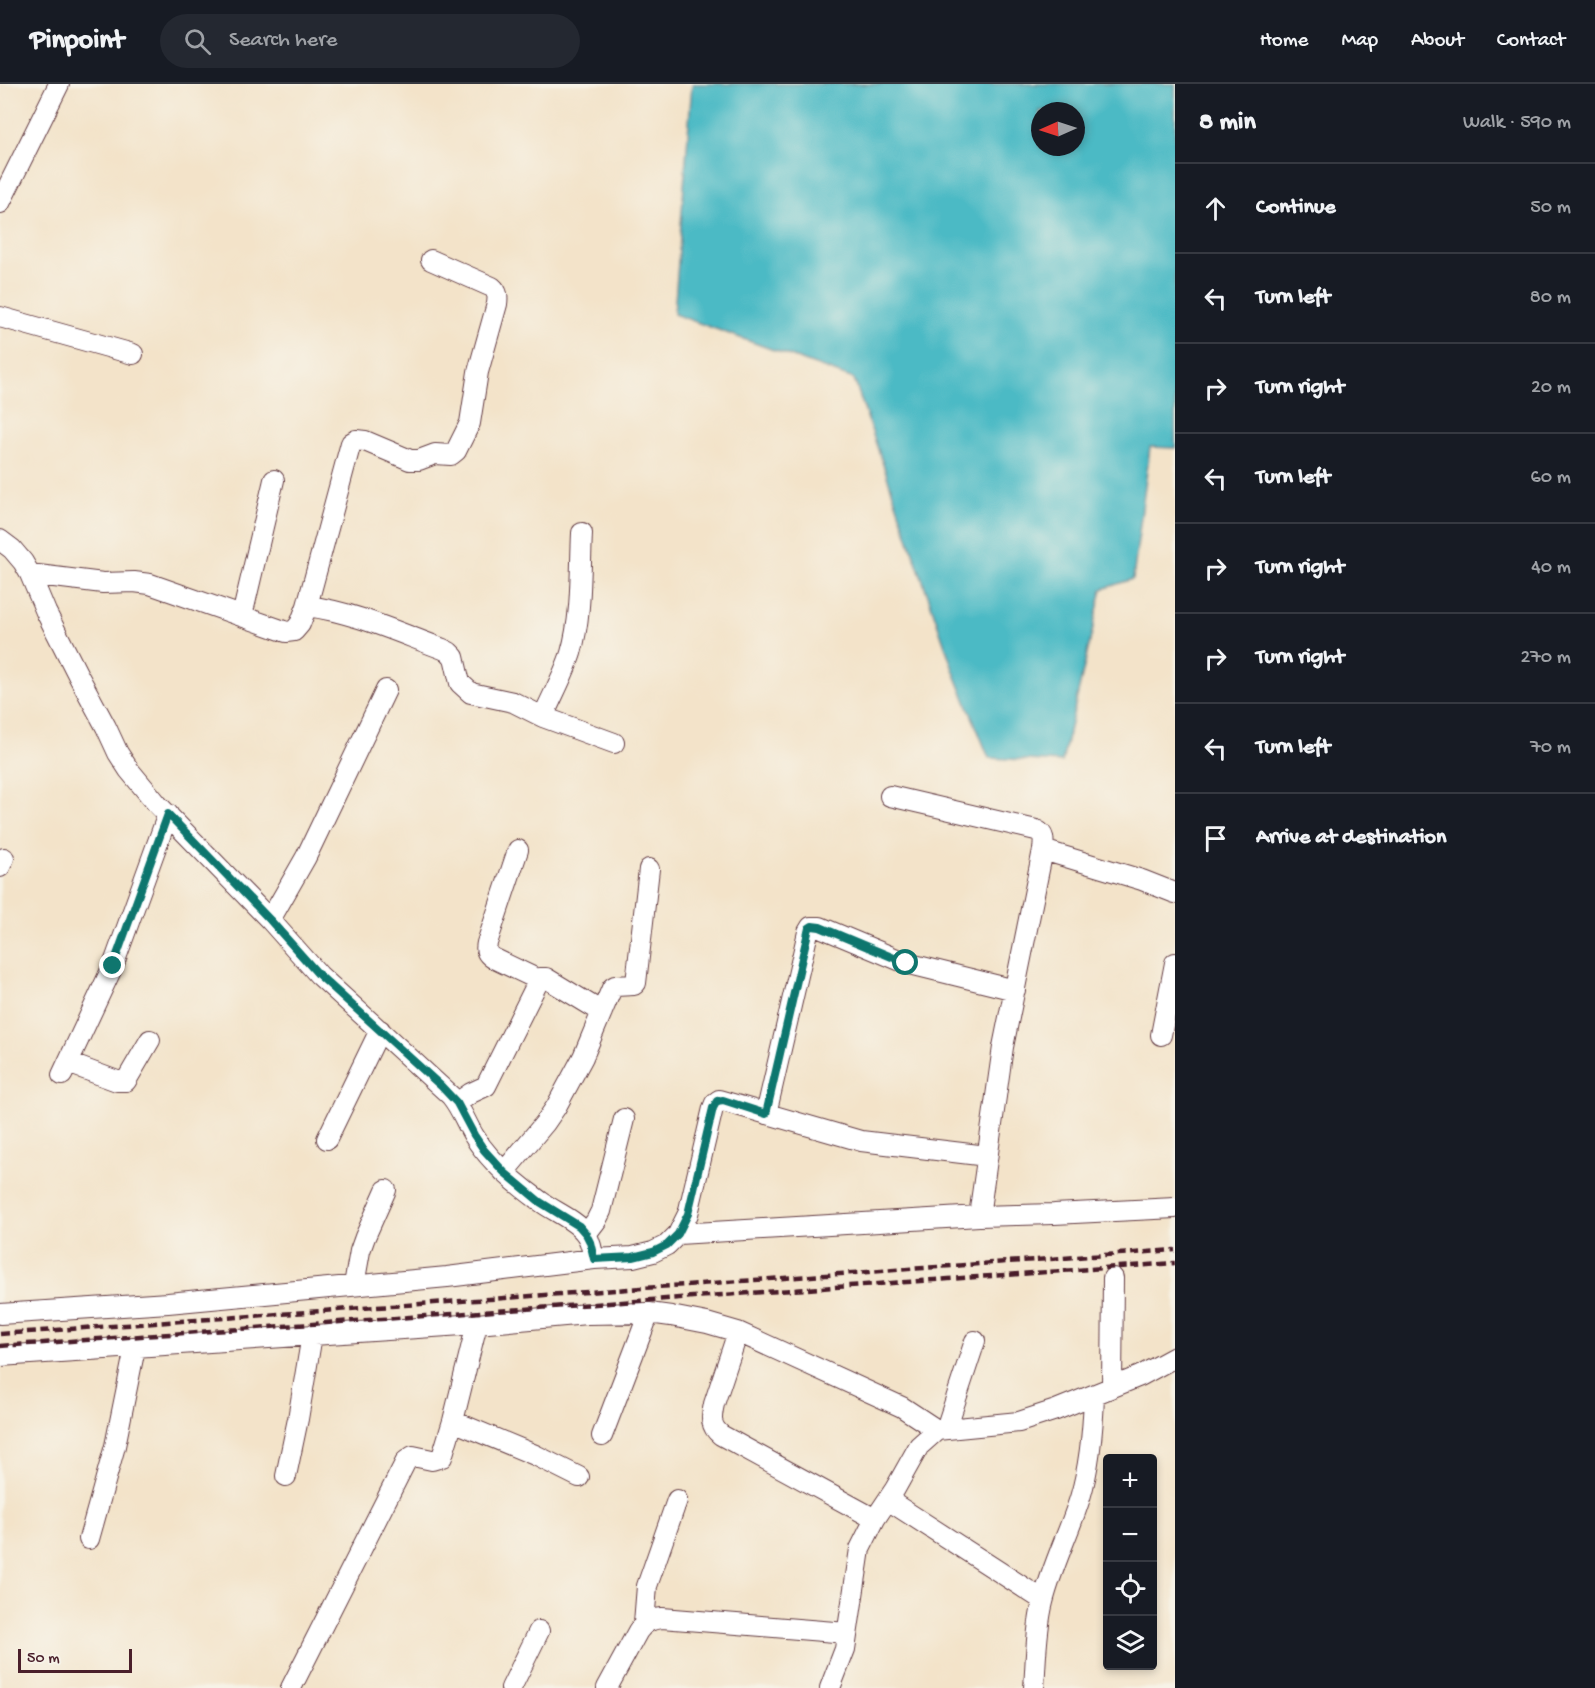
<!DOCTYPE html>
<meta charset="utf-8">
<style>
body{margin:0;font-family:"Gochi Hand",sans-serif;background:#242831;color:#f1f3f6}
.controls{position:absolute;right:18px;bottom:18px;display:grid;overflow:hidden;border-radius:6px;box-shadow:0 3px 9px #0003}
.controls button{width:54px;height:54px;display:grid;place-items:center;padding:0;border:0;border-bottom:2px solid #363941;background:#171b24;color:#f1f3f6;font:30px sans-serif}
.compass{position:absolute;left:1031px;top:18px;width:54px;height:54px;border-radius:50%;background:#171b24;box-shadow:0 3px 9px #0003;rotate:267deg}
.scale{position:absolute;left:18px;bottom:15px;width:114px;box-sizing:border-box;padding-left:6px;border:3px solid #4a1f2b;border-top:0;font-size:16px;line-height:21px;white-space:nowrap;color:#4a1f2b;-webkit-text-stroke:4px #f7f3e8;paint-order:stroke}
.stop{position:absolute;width:18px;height:18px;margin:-14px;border:4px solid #0f766e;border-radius:50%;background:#fff}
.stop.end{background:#0f766e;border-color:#fff;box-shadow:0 2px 6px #0008}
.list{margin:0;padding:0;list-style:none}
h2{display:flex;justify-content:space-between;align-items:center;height:78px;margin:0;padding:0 24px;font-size:26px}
h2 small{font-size:20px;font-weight:400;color:#9ea1a6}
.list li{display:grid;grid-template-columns:39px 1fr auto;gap:18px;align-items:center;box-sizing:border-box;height:90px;padding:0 24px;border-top:2px solid #363941}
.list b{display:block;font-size:22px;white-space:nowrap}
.list em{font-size:20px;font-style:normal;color:#9ea1a6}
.icon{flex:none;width:33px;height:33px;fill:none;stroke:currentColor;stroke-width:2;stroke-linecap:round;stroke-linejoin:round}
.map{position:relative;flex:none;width:1175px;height:1604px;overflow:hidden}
header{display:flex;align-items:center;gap:36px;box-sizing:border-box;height:84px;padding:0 30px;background:#171b24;border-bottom:2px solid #363941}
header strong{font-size:28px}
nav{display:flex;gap:33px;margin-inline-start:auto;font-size:21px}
.search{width:420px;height:54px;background:#242831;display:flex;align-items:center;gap:15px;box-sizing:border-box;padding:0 21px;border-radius:33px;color:#9ea1a6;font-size:22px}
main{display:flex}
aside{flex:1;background:#171b24}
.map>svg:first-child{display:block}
.water{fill:#4cbac5;stroke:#4b6c78;stroke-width:1.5;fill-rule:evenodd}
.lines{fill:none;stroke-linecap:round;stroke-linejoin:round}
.minor-casing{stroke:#633c43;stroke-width:22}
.minor{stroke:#fff;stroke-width:20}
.rail{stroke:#4a1f2b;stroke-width:4.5;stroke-dasharray:9 4.5;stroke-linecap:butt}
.route{stroke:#0f766e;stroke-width:8}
</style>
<header>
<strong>Pinpoint</strong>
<div class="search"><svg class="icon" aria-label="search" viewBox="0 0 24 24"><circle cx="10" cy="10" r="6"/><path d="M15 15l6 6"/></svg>Search here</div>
<nav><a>Home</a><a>Map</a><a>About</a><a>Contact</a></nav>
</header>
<main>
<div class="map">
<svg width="1175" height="1604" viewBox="0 0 1175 1604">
<rect width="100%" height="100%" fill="#f7f3e8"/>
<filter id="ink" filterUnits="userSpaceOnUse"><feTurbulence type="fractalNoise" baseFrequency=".0167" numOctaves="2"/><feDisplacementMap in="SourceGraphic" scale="12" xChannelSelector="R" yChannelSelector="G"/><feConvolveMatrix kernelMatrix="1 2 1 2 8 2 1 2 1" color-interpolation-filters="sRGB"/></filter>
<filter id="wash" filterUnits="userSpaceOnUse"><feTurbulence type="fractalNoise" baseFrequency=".008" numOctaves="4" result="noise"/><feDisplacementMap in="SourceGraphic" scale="24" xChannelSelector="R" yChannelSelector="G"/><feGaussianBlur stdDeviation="1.35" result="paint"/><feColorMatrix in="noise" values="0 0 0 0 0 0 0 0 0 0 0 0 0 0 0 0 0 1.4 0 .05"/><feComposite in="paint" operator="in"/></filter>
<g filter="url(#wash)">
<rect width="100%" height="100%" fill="#f3e3c9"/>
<path class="water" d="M692,0h483v364l-25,-1 -17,132 -31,10 -40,173 -73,-4 -35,-86 -100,-293 -180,-65zM1040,27h36v36h-36z"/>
</g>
<g filter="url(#ink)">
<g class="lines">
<g class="minor-casing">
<path id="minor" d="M0,119l59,-119
M0,233l133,37
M0,456l12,9 11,13 7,12 16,38 33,65 27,50 12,26 11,17 29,35 112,115 49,55 132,121c10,12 15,27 23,40 16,26 41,47 66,65 13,10 36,19 45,32 6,7 7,18 9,26
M30,490l73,9 31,-1 16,2 131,46 5,2 8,-1 6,-7 7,-18 44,-163 5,-3 9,1 45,19h9l16,-6 16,1 5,-4 14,-28 8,-51 19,-68c1,-7 1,-12 -5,-17l-61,-27
M307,522c47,6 92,27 136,43l6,3 5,5 6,26 11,10 42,9 30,15 71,26
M242,532l32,-136
M543,633c9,-21 21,-42 28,-64 11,-38 9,-80 11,-120
M890,712l146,34c9,4 8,11 7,20l-40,197 -24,169
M518,766l-31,93c-2,8 0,11 6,15l46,22
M1043,766l99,30 33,13
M0,783l4,-9
M270,836l36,-63 80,-167
M1161,951l14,-72
M68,979l49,18h9l24,-41
M62,991l51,-109 55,-152
M457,1019l14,-10 15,-7 54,-108h6l56,34
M766,1030l42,-182 3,-5h9l86,36 109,27
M327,1055l53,-109
M504,1088l41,-49 11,-16 27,-50 29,-69 3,-2 19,-1 2,-2 13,-114
M586,1150l10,-13 5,-10 23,-92
M678,1150l301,-18 75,-2 121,-6
M354,1201l6,-34 5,-14 21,-47
M0,1230l168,-11 279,-26 147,-18 39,-2 20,-5 14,-7 11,-11 10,-20 25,-106 2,-5 4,-3 142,41 126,15
M738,1248l-24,72c-3,14 -4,22 7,31l154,84
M0,1272l477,-32 110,-10 62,-1 22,3 36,7 31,9 164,75 35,23
M1112,1303l1,-109
M453,1337l82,34 44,22
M946,1345l29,-88
M602,1352l47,-123
M286,1392l12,-57 14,-84
M888,1416l155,100
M89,1455l26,-93 20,-98
M644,1539l3,-37 30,-86
M291,1604l115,-227 7,-5 19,4 10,-3 11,-36 24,-97
M511,1604l28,-57
M607,1604l31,-57c7,-9 13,-12 24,-13l185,15
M830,1604l15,-39 15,-100 15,-30 20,-30 24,-43 18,-16 82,-8 37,-12 84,-34 35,-19
M1034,1604c2,-28 2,-59 9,-86 9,-36 26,-69 37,-104 10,-33 13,-68 14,-103"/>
</g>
<use href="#minor" class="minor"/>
<path class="rail" d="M0,1250l1175,-84
M0,1262l1175,-83"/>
</g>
</g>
<g class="lines" filter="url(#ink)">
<path class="route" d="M113,882l55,-152 102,106 49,55 122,111 16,17 17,32 10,15 20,22 36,30 39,24 7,8 4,8 4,17 39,-2 20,-5 14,-7 11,-11 10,-20 25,-106 4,-7 6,-1 43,14 43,-186 3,-2 8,1 86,36"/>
</g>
</svg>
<div class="controls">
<button>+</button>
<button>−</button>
<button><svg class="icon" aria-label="locate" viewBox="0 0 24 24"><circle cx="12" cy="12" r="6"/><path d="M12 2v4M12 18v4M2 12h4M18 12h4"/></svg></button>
<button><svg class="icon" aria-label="layers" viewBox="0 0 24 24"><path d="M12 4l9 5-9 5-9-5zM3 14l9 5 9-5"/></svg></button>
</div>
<svg class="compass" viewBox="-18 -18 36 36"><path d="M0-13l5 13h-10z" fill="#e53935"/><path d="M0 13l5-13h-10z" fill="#9ea1a6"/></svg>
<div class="scale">50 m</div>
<div class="stop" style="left:906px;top:879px"></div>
<div class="stop end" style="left:113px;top:882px"></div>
</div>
<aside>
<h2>8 min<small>Walk · 590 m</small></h2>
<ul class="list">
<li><svg class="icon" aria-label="ahead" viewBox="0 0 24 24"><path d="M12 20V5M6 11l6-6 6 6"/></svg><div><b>Continue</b></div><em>50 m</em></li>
<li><svg class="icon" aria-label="left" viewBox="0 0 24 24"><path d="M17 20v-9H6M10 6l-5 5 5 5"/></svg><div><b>Turn left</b></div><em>80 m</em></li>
<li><svg class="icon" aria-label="right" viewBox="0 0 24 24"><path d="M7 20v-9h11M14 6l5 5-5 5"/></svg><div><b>Turn right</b></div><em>20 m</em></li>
<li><svg class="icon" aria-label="left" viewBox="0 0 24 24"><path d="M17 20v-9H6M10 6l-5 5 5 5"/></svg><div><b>Turn left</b></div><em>60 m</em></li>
<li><svg class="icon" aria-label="right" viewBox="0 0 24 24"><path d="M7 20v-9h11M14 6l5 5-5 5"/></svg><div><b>Turn right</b></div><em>40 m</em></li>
<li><svg class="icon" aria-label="right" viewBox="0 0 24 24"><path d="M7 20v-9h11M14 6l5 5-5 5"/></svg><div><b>Turn right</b></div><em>270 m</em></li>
<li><svg class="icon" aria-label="left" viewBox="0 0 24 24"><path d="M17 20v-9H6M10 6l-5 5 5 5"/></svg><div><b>Turn left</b></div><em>70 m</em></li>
<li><svg class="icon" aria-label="arrive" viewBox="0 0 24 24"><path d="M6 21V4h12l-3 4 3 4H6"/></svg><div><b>Arrive at destination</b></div></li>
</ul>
</aside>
</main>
